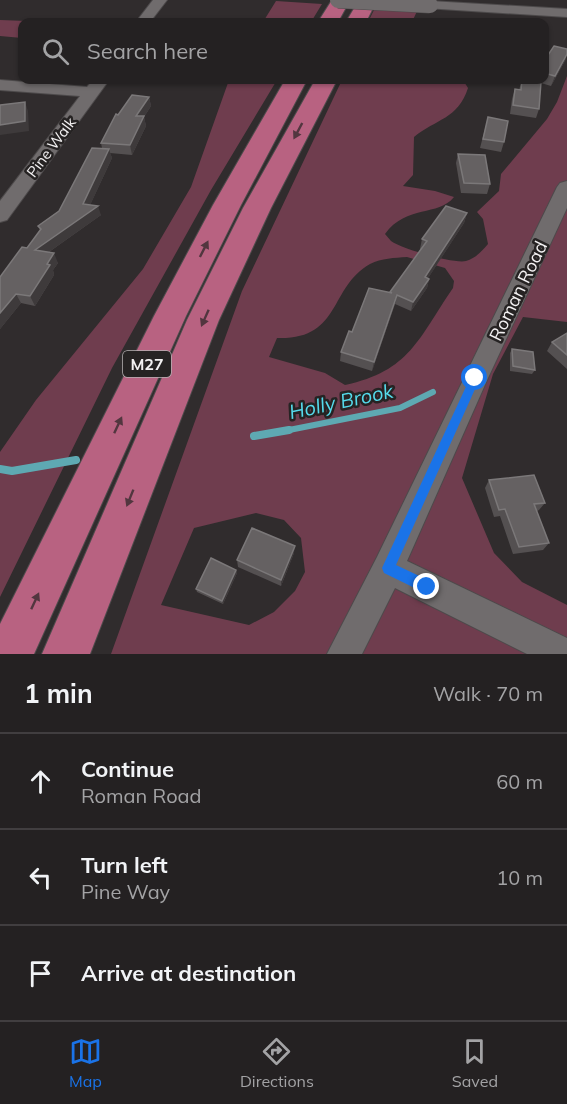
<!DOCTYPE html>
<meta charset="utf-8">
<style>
body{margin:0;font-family:Mulish,sans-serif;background:#302e2f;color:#f1f3f6}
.stop{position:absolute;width:18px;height:18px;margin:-14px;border:4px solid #1a73e8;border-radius:50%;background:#fff}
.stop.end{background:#1a73e8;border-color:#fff;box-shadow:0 2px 6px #0008}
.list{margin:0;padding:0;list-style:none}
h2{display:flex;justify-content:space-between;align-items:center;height:78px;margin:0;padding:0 24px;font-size:26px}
h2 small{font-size:20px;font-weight:400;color:#a3a3a5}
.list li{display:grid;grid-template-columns:39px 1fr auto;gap:18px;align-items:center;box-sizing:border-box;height:96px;padding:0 24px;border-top:2px solid #413e40}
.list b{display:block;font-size:22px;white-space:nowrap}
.list p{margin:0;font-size:20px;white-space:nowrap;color:#a3a3a5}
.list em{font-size:20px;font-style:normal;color:#a3a3a5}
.icon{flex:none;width:33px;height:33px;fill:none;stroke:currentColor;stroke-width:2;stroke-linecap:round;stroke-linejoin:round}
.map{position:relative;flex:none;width:567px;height:654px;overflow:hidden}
.search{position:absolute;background:#242122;box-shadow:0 2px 4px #0004;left:18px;right:18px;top:18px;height:66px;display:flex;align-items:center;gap:15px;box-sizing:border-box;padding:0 21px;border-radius:12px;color:#a3a3a5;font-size:22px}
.sheet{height:366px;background:#242122}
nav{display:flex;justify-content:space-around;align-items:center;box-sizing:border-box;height:84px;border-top:2px solid #413e40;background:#242122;font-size:16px;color:#a3a3a5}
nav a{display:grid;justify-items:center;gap:3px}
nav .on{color:#1a73e8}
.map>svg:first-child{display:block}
.green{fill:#6f3d4e;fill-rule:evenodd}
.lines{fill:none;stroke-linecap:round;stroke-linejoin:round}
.stream-far1{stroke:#5ea9b2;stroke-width:6}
.stream{stroke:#5ea9b2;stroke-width:8}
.minor-casing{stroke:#4d4a4b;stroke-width:2}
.motorway-casing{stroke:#4d4a4b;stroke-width:2}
.minor{fill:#706c6d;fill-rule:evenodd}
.motorway{fill:#b86281;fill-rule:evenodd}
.minor-bridge-casing{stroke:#4d4a4b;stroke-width:17;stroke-linecap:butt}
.minor-bridge{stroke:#706c6d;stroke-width:16}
.wall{fill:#545051}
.shaded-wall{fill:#3e3a3b}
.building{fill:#656162;stroke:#7b7879;stroke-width:1.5}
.oneway{fill:#52363f}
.route{fill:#1a73e8}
.labels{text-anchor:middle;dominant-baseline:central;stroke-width:5;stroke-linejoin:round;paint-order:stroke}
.far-street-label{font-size:15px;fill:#f3f1f2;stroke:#262323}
.shield{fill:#262323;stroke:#b6b3b4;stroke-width:1.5}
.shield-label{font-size:16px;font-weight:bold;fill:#f3f1f2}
.street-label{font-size:18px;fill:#f3f1f2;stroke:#262323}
.water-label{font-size:20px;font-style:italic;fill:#55daeb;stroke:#262323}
</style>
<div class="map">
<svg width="567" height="654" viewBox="0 0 567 654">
<rect width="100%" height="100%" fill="#302c2d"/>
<path class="green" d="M276,1l46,3 -11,18h-48z
M376,6l42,3 -6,13h-44z
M0,20l54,2h-32v16l-22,-2z
M567,76v246l-44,-5 -30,57 -31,104 32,75 28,29 45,23v49h-456l131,-363 100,-211h121l5,8c-10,31 -32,31 -54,49l-1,38 -10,11 32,5 19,6c-16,20 -47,7 -69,37 2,2 4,5 6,7 11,8 63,23 75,20 10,-3 16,-10 22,-17l-5,-25 -6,-7 22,-21 2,-17 46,-55 10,-17zM407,257l38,11 9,13 -1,7c-35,51 -43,83 -108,97l-20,-12 -56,-16 8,-19c65,2 51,-50 93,-74 12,-6 24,-6 37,-7zM256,513l28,7 17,18 4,34 -10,19 -21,21 -25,13 -88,-20 33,-77z
M229,80h48l-66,110 -99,178 -112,229v-145l36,-52 107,-131 48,-82z"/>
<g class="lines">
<path class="stream-far1" d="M279,432l121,-24 33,-16"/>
<path class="stream" d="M254,436l35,-6
M0,469l12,2 64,-11"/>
<g class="minor-casing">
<path id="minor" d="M153,0h14l-17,22h-14z
M430,1l137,8v8l-142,-9 -2,-3z
M0,80l87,7 6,-7h16l-102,140 -7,2v-21l80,-105 -80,-6z
M567,181v27l-79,170 -81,183 160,77v16h-40l-132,-66 -33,66h-35l50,-97 180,-370 3,-4z"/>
</g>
<g class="motorway-casing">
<path id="motorway" d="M332,0h18l-12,22h-20z
M359,0h18l-11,22h-20z
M285,80h22l-66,125 -55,111 -152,338h-34v-30l154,-308 59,-111z
M315,80h22l-66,128 -52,112 -129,334h-48l145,-334 56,-112z"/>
</g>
<use href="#minor" class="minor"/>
<use href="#motorway" class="motorway"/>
<g class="minor-bridge-casing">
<path id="minor-bridge" d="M338,0l92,5"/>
</g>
<use href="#minor-bridge" class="minor-bridge"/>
</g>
<path class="wall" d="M566,59l-15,27 -10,-3 -2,26 -3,9 -26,-4 2,-15 3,-10 4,1 3,-10 13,1 1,-1h8v-19z
M149,97l2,9 -7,11 2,9 -14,29 -22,-2 2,5 -22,47 11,10 -52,37 9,11 -5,7 1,5 -19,31 -14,-3 -21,26v-52l27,-29 13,-18 -2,-4 21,-15 43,-63 -1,-5 17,-28z
M488,117l16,25 -3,10 -21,-4z
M458,154l32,30 -3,10 -26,-1 -5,-30z
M467,213l-3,10 -36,55 1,1 -2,9 -16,23 -16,-7 -23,67 -32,-10 1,-9 11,-20 38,-40 31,-43h-1l2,-10z
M567,333v36l-20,-18 5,-9z
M512,349l23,21 -3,4 -22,-3v-18z
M489,480l56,23 -6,7 -2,1 12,32 -6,7 -30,4 -13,-38 -6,1 -9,-29z
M294,553l-13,33 -43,-19 -1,-7z
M236,570l1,3 -14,31 -26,-12 -1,-3z"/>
<path class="shaded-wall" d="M567,54l-1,5 -15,27 4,-10z
M149,97l2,9 -7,11 2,9 -14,29 -2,-10 6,-29z
M25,102l3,9 1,20 -29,4v-10z
M109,149l3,9 -26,56 -3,-10z
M98,206l3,9 -62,44 -4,-9z
M467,213l-3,10 -41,63 2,-9z
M54,253l4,10 -5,7 1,5 -19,31 -5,-10 17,-32z
M429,279l-2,9 -16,23 2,-9z
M16,294l5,9 -21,26v-16z
M397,295l-2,9 -23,67 2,-9z
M295,546l-1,7 -13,33v-6z
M236,570l1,3 -14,31 -1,-3z"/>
<path class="building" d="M554,46l13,3v5l-12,22 -11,-3v-12z
M522,80l19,2 -2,27 -26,-4 2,-16 6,1z
M132,95l17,2 -13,19h8l-14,29 -29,-2 15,-29 2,1z
M25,102v19l-25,4v-20z
M488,117l20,4 -4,21 -21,-3z
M92,148l17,1 -26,55 15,2 -63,44 19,3 -7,11 3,1 -20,31 -14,-2 -16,19v-36l22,-30 5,1 14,-19 -3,-3 21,-15z
M458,154l27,1 5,29 -26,-1z
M446,206l21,7 -42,64 4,2 -16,23 -16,-7 -23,67 -33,-10 8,-21 3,1 17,-44 23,5 -2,-1 37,-51 -5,-2z
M567,333v22l-15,-13z
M512,349l21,3 2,18 -22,-4z
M534,475l11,28 -11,1 15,39 -30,4 -14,-38 -6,1 -10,-30z
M252,528l43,18 -14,34 -44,-20z
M211,558l25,12 -14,31 -26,-12z"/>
<defs><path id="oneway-solid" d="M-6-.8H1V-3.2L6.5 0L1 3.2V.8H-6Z" transform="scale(1.5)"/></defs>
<g class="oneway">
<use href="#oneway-solid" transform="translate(298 131) rotate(118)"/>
<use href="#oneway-solid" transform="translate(204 249) rotate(-63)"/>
<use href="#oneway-solid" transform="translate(205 318) rotate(114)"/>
<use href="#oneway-solid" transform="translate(118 425) rotate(-65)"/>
<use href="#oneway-solid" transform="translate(130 498) rotate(112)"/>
<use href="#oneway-solid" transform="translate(35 601) rotate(-65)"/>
</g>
<path class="route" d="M475,374l5,4 -84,187 36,17 2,5 -2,5 -5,2 -43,-21 -2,-5 88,-190z"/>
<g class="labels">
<g class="far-street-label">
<text transform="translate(51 147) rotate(-53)">Pine Walk</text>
</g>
<rect class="shield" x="123" y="351" width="48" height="26" rx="4.5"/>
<g class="shield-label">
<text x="147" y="364">M27</text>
</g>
<g class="street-label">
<text transform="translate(518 291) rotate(-64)">Roman Road</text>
</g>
<g class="water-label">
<text transform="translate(341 401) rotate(-12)">Holly Brook</text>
</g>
</g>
</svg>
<div class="stop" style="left:475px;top:378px"></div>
<div class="stop end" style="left:427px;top:587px"></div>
<div class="search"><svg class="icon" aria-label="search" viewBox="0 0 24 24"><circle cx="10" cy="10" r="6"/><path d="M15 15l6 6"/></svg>Search here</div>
</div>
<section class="sheet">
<h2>1 min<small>Walk · 70 m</small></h2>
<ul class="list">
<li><svg class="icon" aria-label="ahead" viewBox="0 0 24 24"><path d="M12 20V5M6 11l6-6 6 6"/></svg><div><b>Continue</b><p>Roman Road</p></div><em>60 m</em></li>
<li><svg class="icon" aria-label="left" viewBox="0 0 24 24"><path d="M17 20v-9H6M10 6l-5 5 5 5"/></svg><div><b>Turn left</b><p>Pine Way</p></div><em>10 m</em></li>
<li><svg class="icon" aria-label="arrive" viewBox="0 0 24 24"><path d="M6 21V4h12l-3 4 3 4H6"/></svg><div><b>Arrive at destination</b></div></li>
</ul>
</section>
<nav>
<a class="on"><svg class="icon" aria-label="map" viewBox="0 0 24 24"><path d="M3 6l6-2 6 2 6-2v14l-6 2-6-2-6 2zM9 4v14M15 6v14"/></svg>Map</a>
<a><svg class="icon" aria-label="directions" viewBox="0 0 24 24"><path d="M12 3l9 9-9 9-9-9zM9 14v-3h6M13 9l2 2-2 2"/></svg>Directions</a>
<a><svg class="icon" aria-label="saved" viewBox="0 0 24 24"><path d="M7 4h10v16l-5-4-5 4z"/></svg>Saved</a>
</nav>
